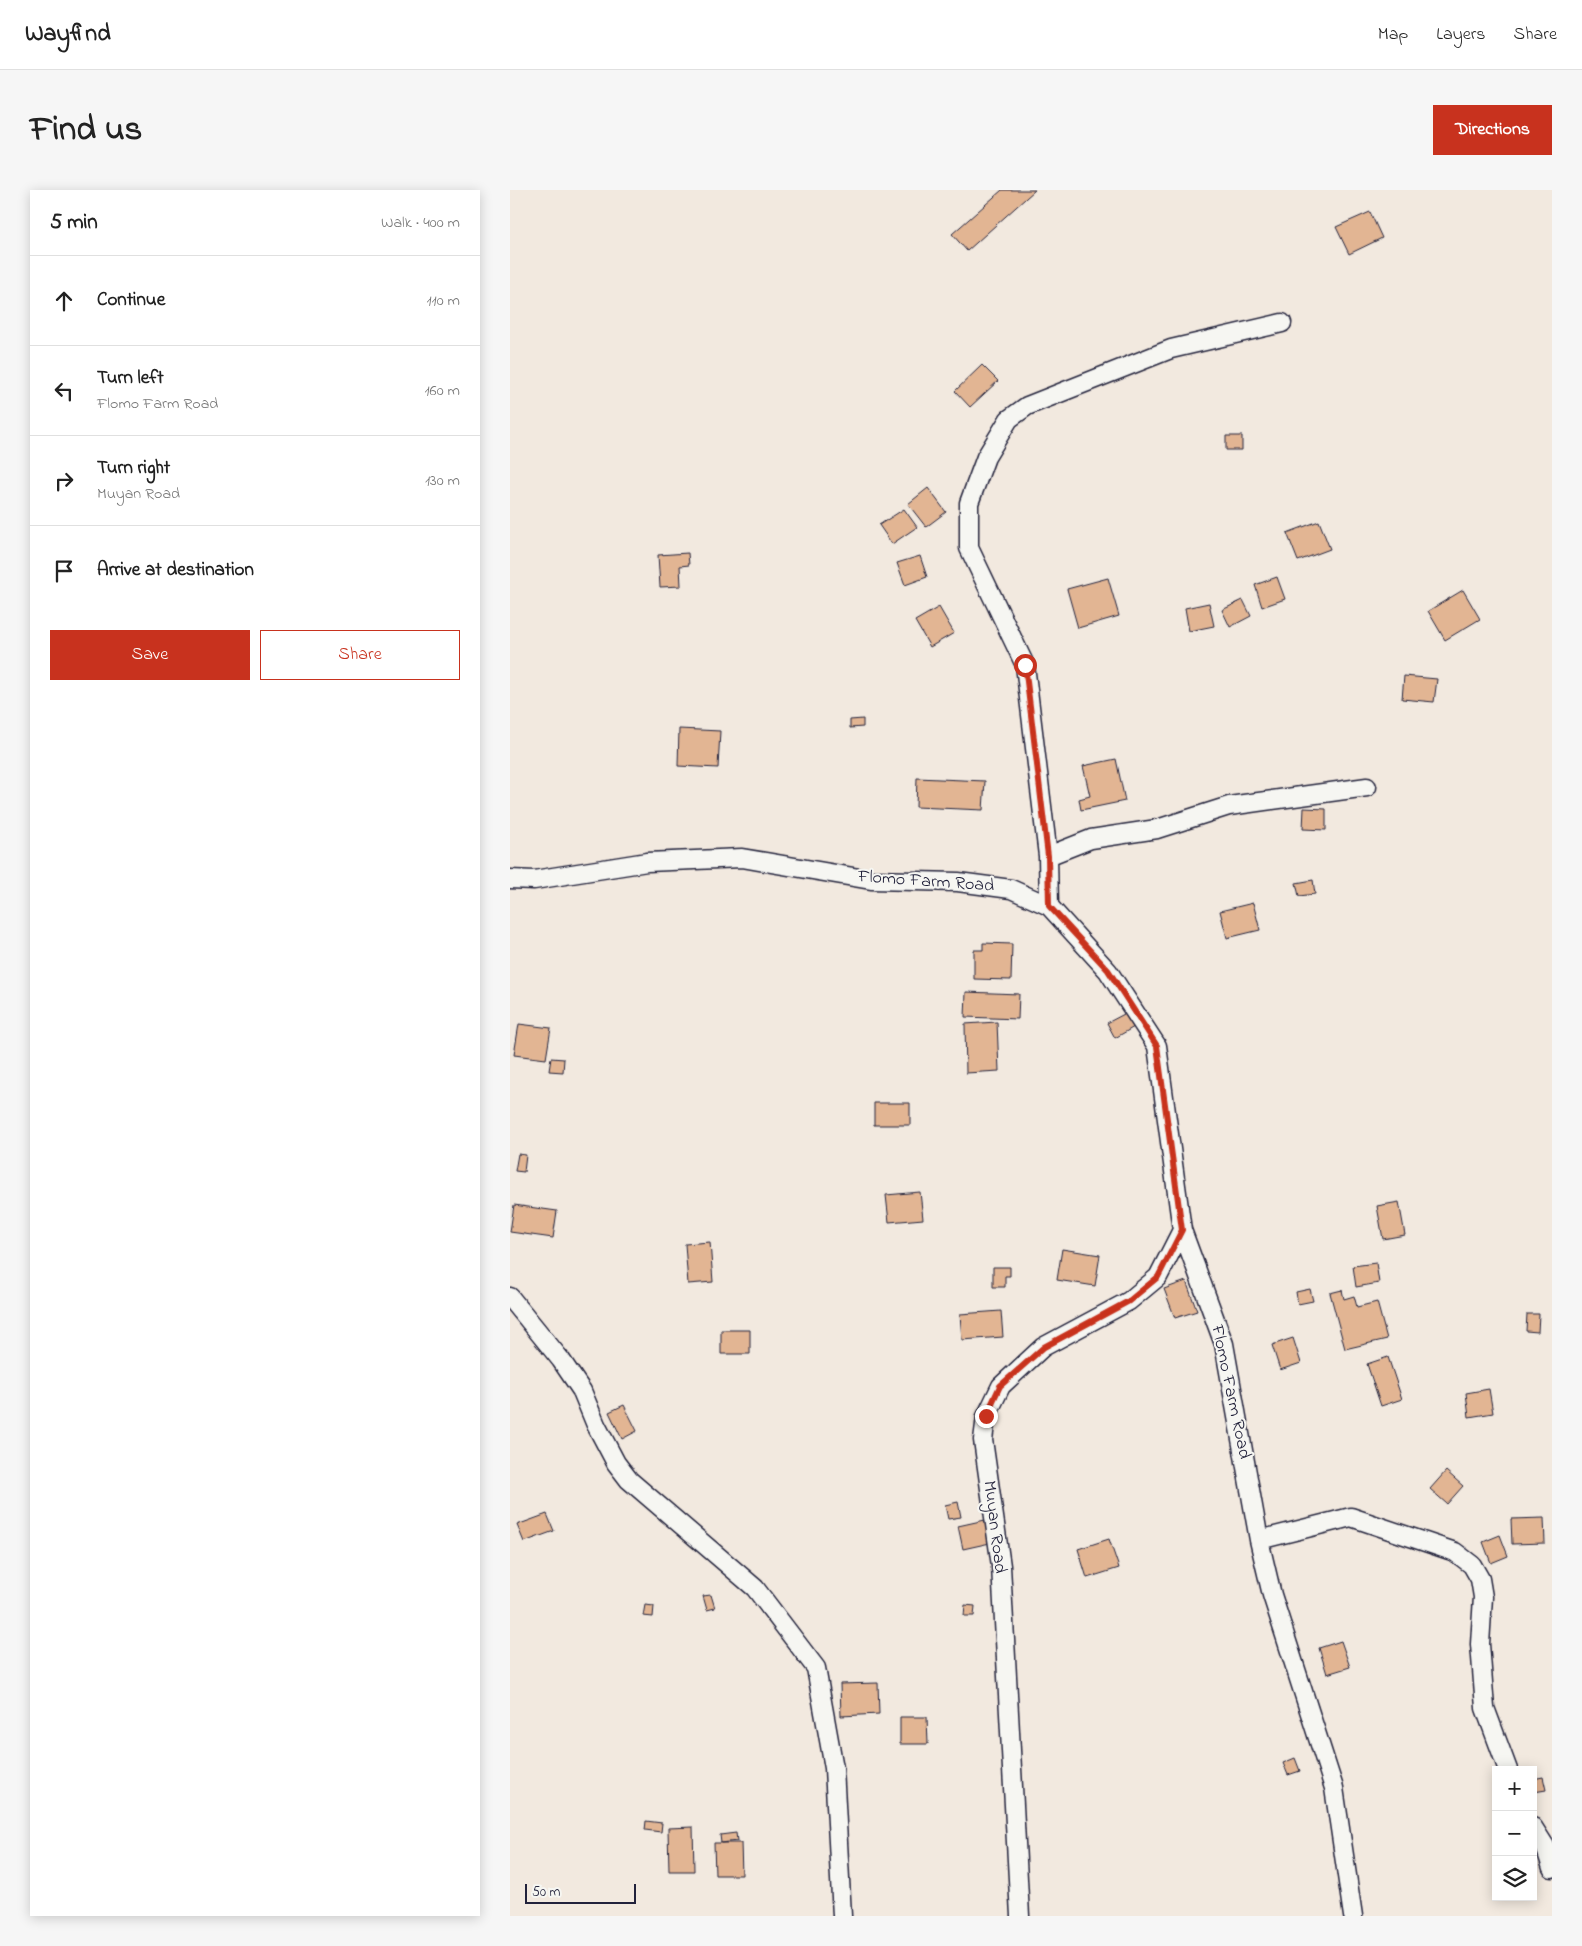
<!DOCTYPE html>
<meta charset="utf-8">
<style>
body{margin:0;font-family:"Indie Flower",sans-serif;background:#f6f6f6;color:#222}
.controls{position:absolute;right:15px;bottom:15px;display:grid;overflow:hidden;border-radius:0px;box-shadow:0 2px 12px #0003}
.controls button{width:45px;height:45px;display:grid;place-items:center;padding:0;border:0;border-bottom:1px solid #e0e0e0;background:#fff;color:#222;font:25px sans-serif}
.scale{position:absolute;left:15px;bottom:12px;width:111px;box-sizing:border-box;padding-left:5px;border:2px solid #22223b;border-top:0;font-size:14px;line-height:18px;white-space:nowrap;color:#22223b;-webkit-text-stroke:4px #f6f6f2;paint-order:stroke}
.stop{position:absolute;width:15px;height:15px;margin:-11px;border:4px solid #c8321e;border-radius:50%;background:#fff}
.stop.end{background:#c8321e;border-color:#fff;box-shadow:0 1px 5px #0008}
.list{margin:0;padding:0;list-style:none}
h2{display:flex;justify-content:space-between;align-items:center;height:65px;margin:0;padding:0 20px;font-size:21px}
h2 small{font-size:16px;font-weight:400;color:#767676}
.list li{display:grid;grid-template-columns:32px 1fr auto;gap:15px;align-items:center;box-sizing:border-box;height:90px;padding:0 20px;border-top:1px solid #e0e0e0}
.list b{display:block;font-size:19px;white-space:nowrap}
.list p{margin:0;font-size:16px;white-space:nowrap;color:#767676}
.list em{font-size:16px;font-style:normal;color:#767676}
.actions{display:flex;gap:10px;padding:15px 20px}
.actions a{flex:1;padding:11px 0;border:1px solid #c8321e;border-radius:0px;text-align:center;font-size:18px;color:#c8321e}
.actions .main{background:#c8321e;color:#fff}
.icon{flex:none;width:28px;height:28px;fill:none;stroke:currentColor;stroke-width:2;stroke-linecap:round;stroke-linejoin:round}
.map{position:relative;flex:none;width:1042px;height:1726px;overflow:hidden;border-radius:0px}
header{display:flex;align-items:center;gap:30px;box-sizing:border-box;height:70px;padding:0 25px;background:#fff;border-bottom:1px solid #e0e0e0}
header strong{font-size:24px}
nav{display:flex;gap:28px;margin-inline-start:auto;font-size:18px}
.intro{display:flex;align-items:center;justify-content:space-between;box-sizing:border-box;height:120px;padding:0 30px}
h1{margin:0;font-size:35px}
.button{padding:12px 22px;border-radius:0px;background:#c8321e;color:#fff;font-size:18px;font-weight:700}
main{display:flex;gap:30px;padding:0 30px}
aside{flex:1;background:#fff;border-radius:0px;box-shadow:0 2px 12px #0003}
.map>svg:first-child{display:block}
.building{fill:#e2b593;stroke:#22223b}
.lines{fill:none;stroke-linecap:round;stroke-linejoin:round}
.street-casing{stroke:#22223b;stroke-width:21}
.street{stroke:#f6f6f2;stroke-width:18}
.route{stroke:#c8321e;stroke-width:6}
.labels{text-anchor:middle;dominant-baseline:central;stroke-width:4;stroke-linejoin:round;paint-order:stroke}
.street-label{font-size:18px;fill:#22223b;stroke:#f6f6f2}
</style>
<header>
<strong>Wayfind</strong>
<nav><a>Map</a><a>Layers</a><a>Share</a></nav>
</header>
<div class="intro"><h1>Find us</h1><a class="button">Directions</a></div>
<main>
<aside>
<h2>5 min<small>Walk · 400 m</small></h2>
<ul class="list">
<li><svg class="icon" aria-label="ahead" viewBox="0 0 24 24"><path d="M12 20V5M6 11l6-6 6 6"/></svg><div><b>Continue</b></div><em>110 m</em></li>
<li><svg class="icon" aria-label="left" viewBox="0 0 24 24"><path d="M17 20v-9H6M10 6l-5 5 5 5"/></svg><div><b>Turn left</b><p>Flomo Farm Road</p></div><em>160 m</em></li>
<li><svg class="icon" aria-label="right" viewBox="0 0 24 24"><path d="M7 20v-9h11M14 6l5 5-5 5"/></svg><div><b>Turn right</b><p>Muyan Road</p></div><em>130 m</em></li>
<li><svg class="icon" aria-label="arrive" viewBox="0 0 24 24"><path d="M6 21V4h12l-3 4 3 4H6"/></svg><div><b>Arrive at destination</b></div></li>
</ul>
<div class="actions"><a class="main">Save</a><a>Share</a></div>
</aside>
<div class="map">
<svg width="1042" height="1726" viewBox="0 0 1042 1726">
<rect width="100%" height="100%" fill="#f2e9df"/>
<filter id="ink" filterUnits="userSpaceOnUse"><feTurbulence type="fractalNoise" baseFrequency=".02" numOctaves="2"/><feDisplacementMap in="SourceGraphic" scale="10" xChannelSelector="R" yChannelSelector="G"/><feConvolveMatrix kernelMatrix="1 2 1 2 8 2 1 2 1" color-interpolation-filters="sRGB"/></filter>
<g filter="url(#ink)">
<path class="building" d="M492,0h33l-68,61 -15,-17z
M860,22l12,26 -33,16 -13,-27z
M472,175l16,16 -28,26 -15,-16z
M716,246h16v14h-16z
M418,298l18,24 -20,15 -18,-23z
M394,319l13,18 -25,17 -13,-19z
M809,331l11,28 -32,12 -11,-28z
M178,363l1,12 -9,1 1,20 -21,1 -2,-32z
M410,366l7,21 -22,8 -8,-22z
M767,387l8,22 -23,8 -7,-22z
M598,388l11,38 -41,12 -11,-39z
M953,400l17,29 -35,21 -17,-29z
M733,410l8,16 -21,11 -8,-17z
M699,413l5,23 -25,5 -4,-23z
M429,417l15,26 -24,14 -15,-26z
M894,486l33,3 -3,23 -32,-3z
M353,529v8l-13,1v-8z
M169,539l41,2 -2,37 -40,-2z
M606,569l9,42 -44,9 -2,-11 11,-3 -7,-30z
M407,588l68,3 -2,29 -67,-3z
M794,618l22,1v21l-23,-1z
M803,690l2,14 -16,2 -3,-13z
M743,713l7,27 -33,8 -7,-27z
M473,753l29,1 -1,36 -37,-1v-29h9z
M456,802l53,2 -1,25 -53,-2z
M616,823l8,14 -19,11 -8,-15z
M487,832l2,49 -33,2 -1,-49z
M9,834l32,4 -5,31 -32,-4z
M41,868l13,1 -1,13 -14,-1z
M364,913h36v22h-36z
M8,964l8,1 -2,17 -9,-1z
M410,1002l3,27 -34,3 -3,-27z
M889,1012l6,33 -22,4 -6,-33z
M4,1015l43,6 -4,27 -43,-6z
M200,1052l3,40 -25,2 -3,-40z
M552,1059l38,6 -5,31 -38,-6z
M866,1073l3,20 -23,4 -3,-21z
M483,1077h17v9h-5v11h-12z
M676,1091l11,30 -22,7 -11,-29z
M800,1099l3,12 -15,3 -2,-12z
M832,1100l2,9 10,-3 3,11 20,-5 10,37 -42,10 -15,-56z
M491,1121l2,26 -41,3 -2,-26z
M1017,1124h12l-1,18 -12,-1z
M211,1140h29v24h-29z
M783,1148l8,25 -21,7 -8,-25z
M878,1167l14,42 -21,7 -14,-42z
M979,1199l4,24 -24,4 -3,-24z
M114,1215l13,26 -15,8 -13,-27z
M936,1281l17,15 -16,18 -17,-15z
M448,1312l3,15 -13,2 -3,-14z
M37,1324l7,17 -30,11 -7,-17z
M1034,1328l1,25 -33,1 -1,-25z
M475,1330l5,23 -27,6 -5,-23z
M990,1345l8,21 -17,7 -8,-21z
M599,1349l10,29 -32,10 -9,-29z
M201,1405l4,13 -8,2 -4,-14z
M135,1415l9,1 -1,11 -10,-1z
M455,1415l10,1 -1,10h-10z
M831,1451l9,26 -23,7 -8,-26z
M368,1493l1,31 -38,2 -1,-32z
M390,1527h27l1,27h-28z
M785,1568l5,13 -12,4 -5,-12z
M1033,1587l3,13 -12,2 -1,-13z
M136,1631l16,2 -1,9 -16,-2z
M183,1637l1,44h-25l-1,-43z
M226,1643l1,8 -16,2 -1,-8z
M204,1653h27l1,32h-27z"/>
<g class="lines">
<g class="street-casing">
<path id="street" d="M538,666l43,-17 66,-10 72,-23 138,-19
M0,689l24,1 113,-18 95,-4 129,22 87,2 53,7 38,17 59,65 49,75 25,184 42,114 35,196 13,55 62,193 19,128
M539,716l-1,-50 -23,-191 -56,-117v-45l17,-46 23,-38 18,-13 144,-57 111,-26
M0,1107l51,63 21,31 14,34 20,38 13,17 126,108 61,80 18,100 8,148
M749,1350l92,-23 104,35 17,13 8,14 3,18 -3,47 5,64 23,62
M1023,1637l12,19 7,22
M510,1726l-19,-350 -18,-126 3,-23 15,-31 42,-39 86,-46 29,-24 24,-47"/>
</g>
<use href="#street" class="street"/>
</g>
</g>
<g class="lines" filter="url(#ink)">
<path class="route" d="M476,1226l14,-30 44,-39 85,-46 29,-24 24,-47 -25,-184 -49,-76 -59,-64 -1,-50 -23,-191"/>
</g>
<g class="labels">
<g class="street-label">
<text transform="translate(416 692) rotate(4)">Flomo Farm Road</text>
<text transform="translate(720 1202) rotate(78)">Flomo Farm Road</text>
<text transform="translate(484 1337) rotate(83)">Muyan Road</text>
</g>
</g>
</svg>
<div class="controls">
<button>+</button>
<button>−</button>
<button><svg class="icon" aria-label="layers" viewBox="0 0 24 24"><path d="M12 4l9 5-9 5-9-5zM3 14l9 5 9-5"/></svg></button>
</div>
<div class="scale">50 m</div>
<div class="stop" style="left:515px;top:475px"></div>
<div class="stop end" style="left:476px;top:1226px"></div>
</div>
</main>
